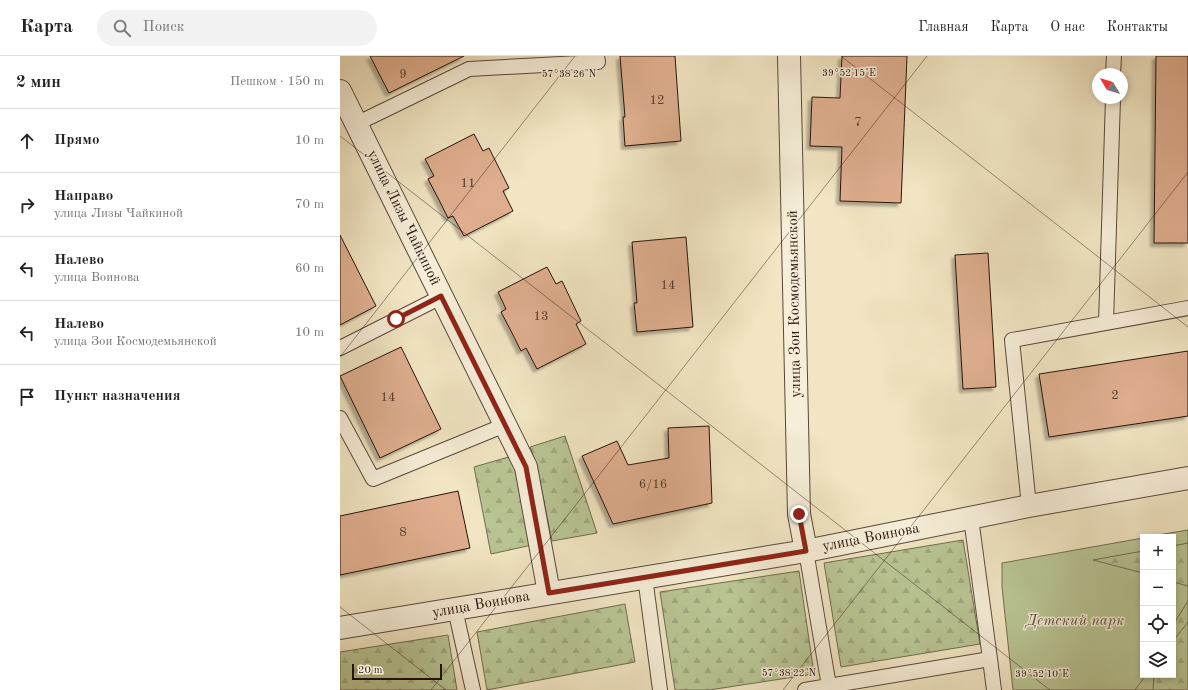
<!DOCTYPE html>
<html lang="ru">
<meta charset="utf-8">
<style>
body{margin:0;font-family:"Old Standard TT",serif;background:#f2f2f2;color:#222}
.controls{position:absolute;right:12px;bottom:12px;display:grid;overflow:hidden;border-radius:0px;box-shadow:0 2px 6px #0003}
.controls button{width:36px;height:36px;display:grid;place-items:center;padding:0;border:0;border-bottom:1px solid #e0e0e0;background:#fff;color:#222;font:20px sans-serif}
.compass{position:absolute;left:752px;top:12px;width:36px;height:36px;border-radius:50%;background:#fff;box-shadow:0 2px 6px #0003;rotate:308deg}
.scale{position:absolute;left:12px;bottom:10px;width:90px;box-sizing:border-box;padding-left:4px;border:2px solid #28130c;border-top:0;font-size:11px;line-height:14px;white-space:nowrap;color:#28130c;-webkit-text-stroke:3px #f6eed8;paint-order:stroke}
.stop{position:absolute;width:12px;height:12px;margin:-9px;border:3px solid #8f2418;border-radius:50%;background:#fff}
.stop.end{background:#8f2418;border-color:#fff;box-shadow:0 1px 4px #0008}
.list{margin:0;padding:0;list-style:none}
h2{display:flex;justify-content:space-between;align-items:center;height:52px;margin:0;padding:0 16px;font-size:17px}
h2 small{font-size:13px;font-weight:400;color:#767676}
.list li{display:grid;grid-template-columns:26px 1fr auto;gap:12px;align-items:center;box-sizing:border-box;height:64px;padding:0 16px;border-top:1px solid #e0e0e0}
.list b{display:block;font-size:15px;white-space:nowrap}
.list p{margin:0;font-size:13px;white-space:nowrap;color:#767676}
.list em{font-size:13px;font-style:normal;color:#767676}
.icon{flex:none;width:22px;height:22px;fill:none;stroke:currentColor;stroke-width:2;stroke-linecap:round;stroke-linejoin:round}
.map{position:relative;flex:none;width:848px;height:634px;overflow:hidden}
header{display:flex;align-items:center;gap:24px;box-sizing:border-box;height:56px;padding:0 20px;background:#fff;border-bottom:1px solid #e0e0e0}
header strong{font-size:19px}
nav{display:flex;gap:22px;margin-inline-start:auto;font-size:14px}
.search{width:280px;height:36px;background:#f2f2f2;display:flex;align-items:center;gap:10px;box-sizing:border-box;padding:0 14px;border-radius:22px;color:#767676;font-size:15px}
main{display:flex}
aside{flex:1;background:#fff}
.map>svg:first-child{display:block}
.green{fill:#b9c594;stroke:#706c50}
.forest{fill:url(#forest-firs);stroke:#706c50}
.building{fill:#deae8e;stroke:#28130c;filter:url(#shadow)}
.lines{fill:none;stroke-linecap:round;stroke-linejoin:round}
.service-casing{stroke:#5a483a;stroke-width:16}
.minor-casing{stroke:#5a483a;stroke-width:24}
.tertiary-casing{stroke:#5a483a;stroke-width:24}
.service{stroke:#f6eed8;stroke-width:14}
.minor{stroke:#f6eed8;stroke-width:22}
.tertiary{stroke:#f6eed8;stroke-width:22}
.route{stroke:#8f2418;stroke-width:5}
.ticks{fill:none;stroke:#28130c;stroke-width:1;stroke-opacity:0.45}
.labels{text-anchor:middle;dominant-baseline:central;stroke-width:3;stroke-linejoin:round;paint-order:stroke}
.number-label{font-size:13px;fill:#563a2c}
.street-label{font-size:15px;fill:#28130c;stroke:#f6eed8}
.park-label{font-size:15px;font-style:italic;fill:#5b513c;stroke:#f6eed8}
.ticks-label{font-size:10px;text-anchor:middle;fill:#28130c;stroke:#f6eed8;stroke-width:3;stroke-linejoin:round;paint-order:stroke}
</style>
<header>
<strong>Карта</strong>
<div class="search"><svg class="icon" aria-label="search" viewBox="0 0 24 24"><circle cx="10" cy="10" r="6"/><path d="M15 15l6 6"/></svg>Поиск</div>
<nav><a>Главная</a><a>Карта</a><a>О нас</a><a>Контакты</a></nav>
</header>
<main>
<aside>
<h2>2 мин<small>Пешком · 150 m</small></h2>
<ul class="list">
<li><svg class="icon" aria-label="ahead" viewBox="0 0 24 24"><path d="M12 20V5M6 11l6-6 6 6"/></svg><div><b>Прямо</b></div><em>10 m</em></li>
<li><svg class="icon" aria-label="right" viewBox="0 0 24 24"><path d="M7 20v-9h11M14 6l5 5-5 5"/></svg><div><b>Направо</b><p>улица Лизы Чайкиной</p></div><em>70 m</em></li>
<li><svg class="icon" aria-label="left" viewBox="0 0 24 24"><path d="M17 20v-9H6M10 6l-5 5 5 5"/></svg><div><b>Налево</b><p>улица Воинова</p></div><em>60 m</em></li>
<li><svg class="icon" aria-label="left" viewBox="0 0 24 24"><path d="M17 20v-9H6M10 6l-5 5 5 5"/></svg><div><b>Налево</b><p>улица Зои Космодемьянской</p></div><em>10 m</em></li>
<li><svg class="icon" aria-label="arrive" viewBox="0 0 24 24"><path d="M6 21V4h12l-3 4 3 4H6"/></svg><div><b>Пункт назначения</b></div></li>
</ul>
</aside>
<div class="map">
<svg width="848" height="634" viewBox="0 0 848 634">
<defs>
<pattern id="forest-firs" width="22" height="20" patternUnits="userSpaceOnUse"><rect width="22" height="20" fill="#b9c594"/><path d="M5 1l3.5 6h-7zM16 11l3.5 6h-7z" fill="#9fa87e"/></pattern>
<filter id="shadow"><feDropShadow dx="-3.5" dy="3.5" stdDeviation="1" flood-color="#0004"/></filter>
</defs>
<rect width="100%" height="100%" fill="#f1e5c3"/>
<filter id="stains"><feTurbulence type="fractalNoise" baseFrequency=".005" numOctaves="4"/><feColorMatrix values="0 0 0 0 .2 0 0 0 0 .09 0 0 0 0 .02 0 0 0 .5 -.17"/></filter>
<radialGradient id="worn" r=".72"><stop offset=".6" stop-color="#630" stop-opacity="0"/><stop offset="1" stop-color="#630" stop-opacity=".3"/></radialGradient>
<path class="green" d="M848,474v160h-175l-11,-103v-24l141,-25v137h30v-138h-27z"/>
<path class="forest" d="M225,380l32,97 -45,8 -15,-74 -7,-20z
M172,400l20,89 -41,9 -17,-87z
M623,484l17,104 -139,23 -17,-104z
M848,487v43l-15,-4v-36z
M803,495v22l-50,-13z
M459,515l15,103 -105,16h-34l-15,-98z
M848,545v89h-35l1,-15h19v-50z
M285,548l10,58 -148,28 -10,-58z
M108,579l9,55h-117v-38z"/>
<path class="building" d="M30,0h94l-75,37z
M280,0h55l6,85 -56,5 -2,-29h2z
M502,0h65l-6,147 -61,-2 2,-54 -32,-1 2,-49 28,1z
M816,0h32v187h-34z
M134,78l9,17 6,-3 20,40 -6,3 10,20 -49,25 -11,-20 -5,2 -10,-20 -10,-19 6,-3 -9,-17z
M0,179l36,71 -36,19z
M346,181l7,90 -56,5 -3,-29h3l-5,-61z
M648,197l8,134 -33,2 -8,-134z
M207,211l9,17 6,-3 19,40 -5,3 10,20 -49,25 -11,-21 -5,3 -10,-20 -10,-19 5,-3 -8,-17z
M61,291l40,82 -61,29 -40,-82z
M848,295v65l-139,21 -10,-63z
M369,370l3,77 -99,21 -31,-68 35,-15 11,24 41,-7 -1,-30z
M118,435l12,57 -130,27v-59z"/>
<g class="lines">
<g class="service-casing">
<path id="service" d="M773,18l1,-18
M16,68l113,-55 129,-7 -1,-6
M766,267l7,-225
M0,292l101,-51
M0,362l33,61 132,-54
M689,450l-17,-166 176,-32
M466,495l23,135
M305,521l15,113
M115,553l18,81
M650,603l4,31
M465,634l185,-31 -19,-141"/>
</g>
<g class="minor-casing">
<path id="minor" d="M449,0l10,458 7,37
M0,35l186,376 23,126"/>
</g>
<g class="tertiary-casing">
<path id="tertiary" d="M0,572l466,-77 223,-45 159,-28"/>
</g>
<use href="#service" class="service"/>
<use href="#minor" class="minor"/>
<use href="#tertiary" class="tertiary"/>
</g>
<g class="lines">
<path class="route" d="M56,263l45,-23 85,171 23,126 257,-42 -7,-37"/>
</g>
<path class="ticks" d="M501,0l347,271M0,80l710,554M0,301l235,-301M0,551l106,83M833,585l15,-19M91,634l496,-634M443,634l405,-518M795,634l11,-15"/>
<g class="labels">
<g class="number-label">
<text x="63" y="18">9</text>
<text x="317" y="44">12</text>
<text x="518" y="66">7</text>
<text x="128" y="127">11</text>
<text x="328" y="229">14</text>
<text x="201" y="260">13</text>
<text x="775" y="339">2</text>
<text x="48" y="341">14</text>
<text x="313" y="428">6/16</text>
<text x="63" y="476">8</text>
</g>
<g class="street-label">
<text transform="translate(63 162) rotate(64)">улица Лизы Чайкиной</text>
<text transform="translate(455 248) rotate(-91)">улица Зои Космодемьянской</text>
<text transform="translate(531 482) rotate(-11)">улица Воинова</text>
<text transform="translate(141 549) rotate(-10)">улица Воинова</text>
</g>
<g class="park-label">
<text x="735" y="565">Детский парк</text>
</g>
</g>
<g class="ticks-label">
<text x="509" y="20">39°52'15"E</text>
<text x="229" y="21">57°38'26"N</text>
<text x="449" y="620">57°38'22"N</text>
<text x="702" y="621">39°52'10"E</text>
</g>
<rect width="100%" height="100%" filter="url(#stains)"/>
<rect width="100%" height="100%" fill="url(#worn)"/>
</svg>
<div class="controls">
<button>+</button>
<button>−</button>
<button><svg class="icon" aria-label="locate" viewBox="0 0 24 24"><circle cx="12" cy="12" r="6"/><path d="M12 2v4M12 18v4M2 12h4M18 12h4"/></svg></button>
<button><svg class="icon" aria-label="layers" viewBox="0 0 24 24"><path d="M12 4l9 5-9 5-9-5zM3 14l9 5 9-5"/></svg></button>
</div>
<svg class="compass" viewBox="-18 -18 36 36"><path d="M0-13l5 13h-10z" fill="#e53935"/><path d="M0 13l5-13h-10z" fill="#767676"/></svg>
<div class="scale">20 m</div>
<div class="stop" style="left:56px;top:263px"></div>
<div class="stop end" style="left:459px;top:458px"></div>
</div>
</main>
